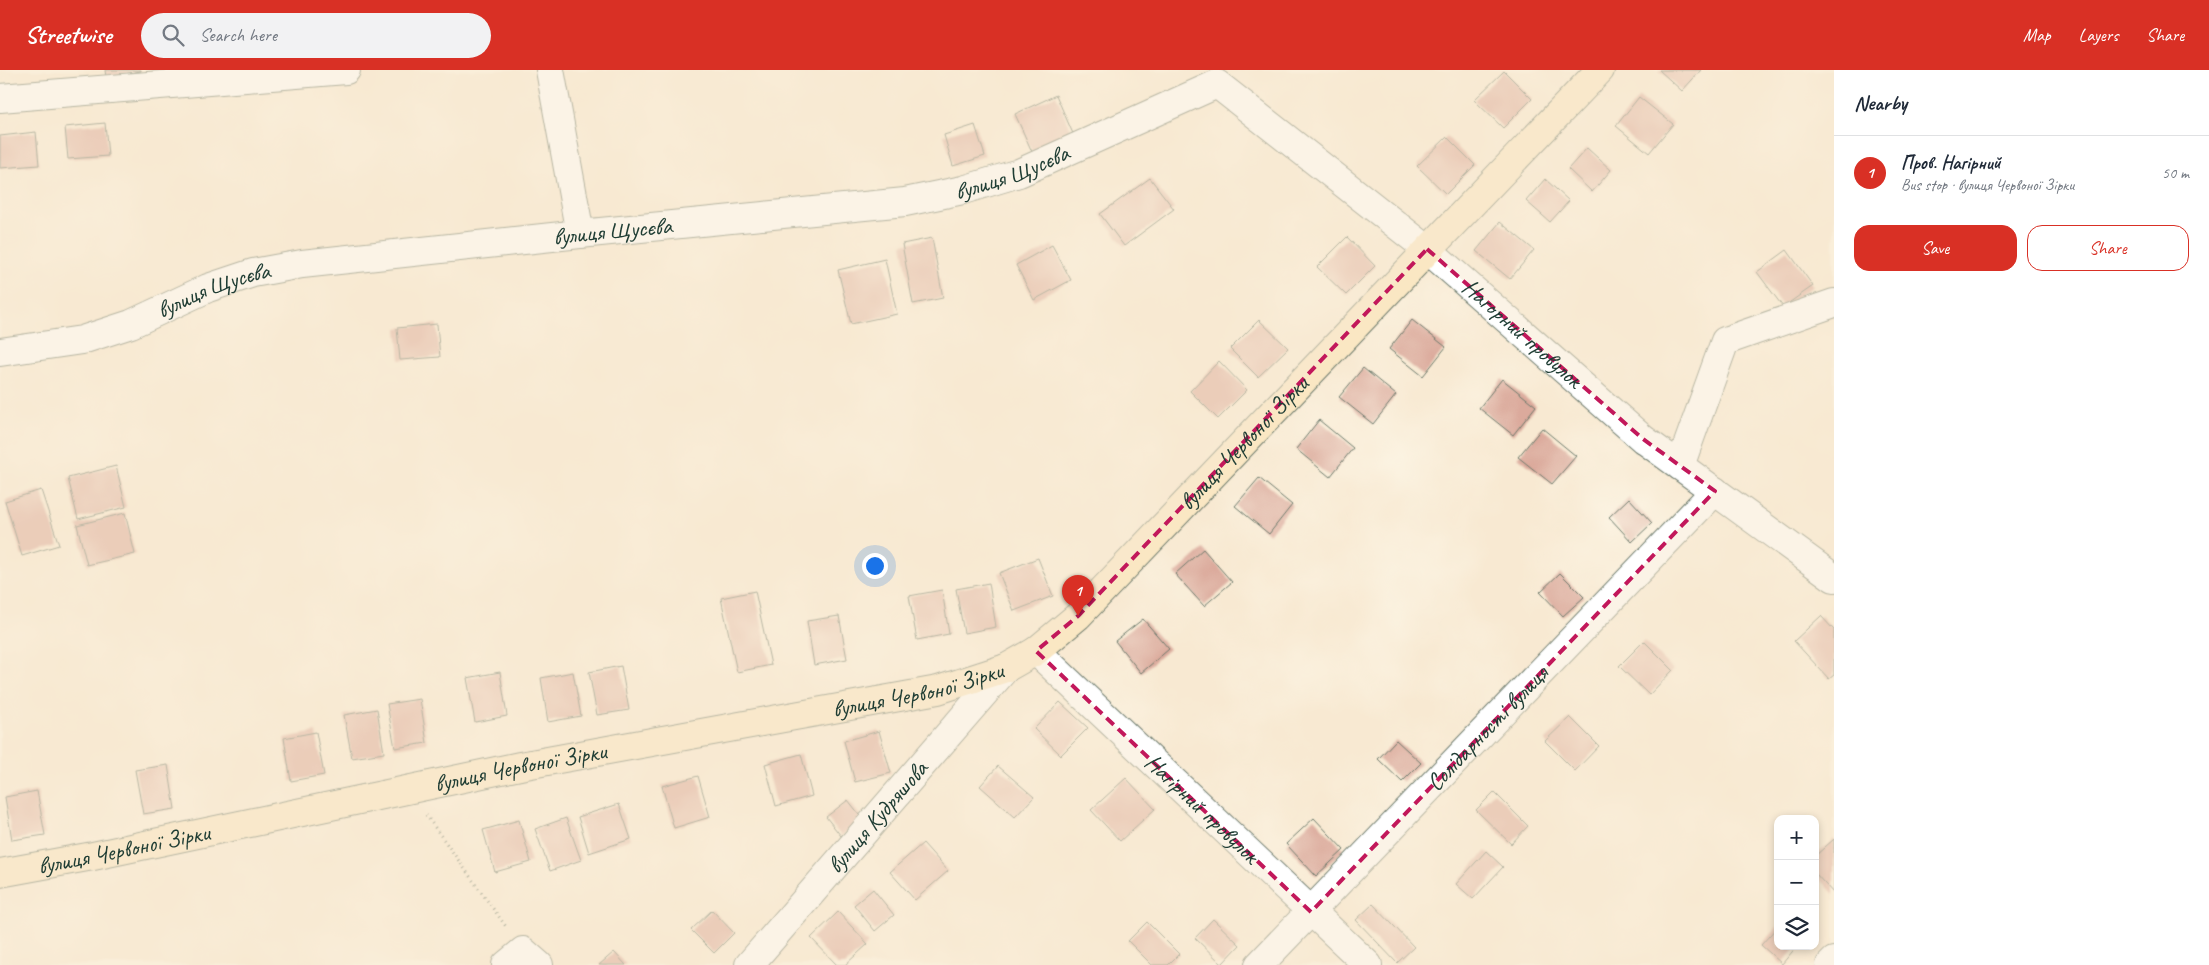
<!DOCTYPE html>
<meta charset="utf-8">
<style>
body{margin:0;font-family:Caveat,sans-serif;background:#f2f2f3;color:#1f2937}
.controls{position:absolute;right:15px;bottom:15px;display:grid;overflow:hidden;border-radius:10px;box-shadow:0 2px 8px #0003}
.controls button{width:45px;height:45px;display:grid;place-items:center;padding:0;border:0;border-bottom:1px solid #e0e1e3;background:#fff;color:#1f2937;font:25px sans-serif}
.you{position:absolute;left:874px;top:495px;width:18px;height:18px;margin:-12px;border:4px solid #fff;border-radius:50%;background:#1a73e8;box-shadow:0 0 0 8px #1a73e833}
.badge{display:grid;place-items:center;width:32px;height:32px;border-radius:50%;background:#d93025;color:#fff;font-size:16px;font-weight:700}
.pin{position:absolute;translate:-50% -41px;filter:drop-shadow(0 1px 2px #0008)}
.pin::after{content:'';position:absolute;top:26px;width:18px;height:15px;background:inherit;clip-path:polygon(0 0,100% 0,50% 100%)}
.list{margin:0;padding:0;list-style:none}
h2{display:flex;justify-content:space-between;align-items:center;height:65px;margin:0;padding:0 20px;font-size:21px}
h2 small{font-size:16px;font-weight:400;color:#747a83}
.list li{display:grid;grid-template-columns:32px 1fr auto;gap:15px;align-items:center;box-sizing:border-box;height:75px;padding:0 20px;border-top:1px solid #e0e1e3}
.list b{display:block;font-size:19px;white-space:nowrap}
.list p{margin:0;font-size:16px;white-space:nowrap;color:#747a83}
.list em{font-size:16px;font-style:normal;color:#747a83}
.actions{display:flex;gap:10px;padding:15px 20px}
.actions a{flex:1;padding:11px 0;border:1px solid #d93025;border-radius:15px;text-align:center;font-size:18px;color:#d93025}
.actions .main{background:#d93025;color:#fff}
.icon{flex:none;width:28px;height:28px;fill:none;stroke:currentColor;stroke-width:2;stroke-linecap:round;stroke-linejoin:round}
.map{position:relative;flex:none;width:1834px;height:895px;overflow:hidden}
header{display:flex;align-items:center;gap:30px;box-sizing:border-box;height:70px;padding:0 25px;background:#d93025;color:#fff}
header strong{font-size:24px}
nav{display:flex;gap:28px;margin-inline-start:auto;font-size:18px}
.search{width:350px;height:45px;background:#f2f2f3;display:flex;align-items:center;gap:12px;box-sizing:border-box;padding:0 18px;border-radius:28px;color:#747a83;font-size:19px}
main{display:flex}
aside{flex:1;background:#fff}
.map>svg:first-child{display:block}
.building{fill:#dbaa9c}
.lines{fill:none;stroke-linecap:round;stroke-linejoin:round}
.street-casing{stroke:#6b796b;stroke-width:30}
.secondary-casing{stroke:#6b796b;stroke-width:30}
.path{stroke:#6b796b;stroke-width:3;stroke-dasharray:1 4;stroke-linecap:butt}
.street{stroke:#fff;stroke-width:28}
.secondary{stroke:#fae7c3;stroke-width:28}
.marked{fill:none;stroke:#c2185b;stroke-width:4;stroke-dasharray:10 6;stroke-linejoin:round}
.labels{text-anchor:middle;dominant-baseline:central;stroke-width:4;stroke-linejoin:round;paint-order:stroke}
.street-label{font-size:24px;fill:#1f3d34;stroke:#fcf5e5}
</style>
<header>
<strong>Streetwise</strong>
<div class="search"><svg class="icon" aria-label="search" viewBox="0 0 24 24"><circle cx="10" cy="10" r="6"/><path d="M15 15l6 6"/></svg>Search here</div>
<nav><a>Map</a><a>Layers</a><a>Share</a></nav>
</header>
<main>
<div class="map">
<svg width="1834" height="895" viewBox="0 0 1834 895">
<rect width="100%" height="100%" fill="#fcf5e5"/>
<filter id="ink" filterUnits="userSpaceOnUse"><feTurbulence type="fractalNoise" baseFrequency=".02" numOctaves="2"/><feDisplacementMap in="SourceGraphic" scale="10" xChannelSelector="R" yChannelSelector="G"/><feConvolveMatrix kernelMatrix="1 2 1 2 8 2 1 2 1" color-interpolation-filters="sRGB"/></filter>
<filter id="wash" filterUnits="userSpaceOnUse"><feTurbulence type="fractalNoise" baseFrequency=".0096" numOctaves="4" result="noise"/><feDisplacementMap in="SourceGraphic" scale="20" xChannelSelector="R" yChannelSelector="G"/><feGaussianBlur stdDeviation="1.12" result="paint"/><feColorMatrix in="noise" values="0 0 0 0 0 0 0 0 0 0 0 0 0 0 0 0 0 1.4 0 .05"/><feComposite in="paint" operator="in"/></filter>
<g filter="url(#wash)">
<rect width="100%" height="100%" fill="#f8e9d2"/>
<g id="blocks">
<path class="building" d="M105,0h36v1l-35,6z
M1659,0h42l-19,21z
M1504,1l28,28 -29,29 -29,-28z
M1056,25l18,41 -41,18 -18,-40z
M1639,27l34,27 -24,29 -33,-27z
M105,53l3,33 -40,3 -3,-32z
M975,55l10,31 -32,10 -9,-31z
M36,62l3,33 -39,3v-32z
M1447,67l28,28 -29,29 -29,-28z
M1587,78l24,22 -19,22 -24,-23z
M1150,108l24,31 -50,37 -24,-32z
M1545,109l24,22 -19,21 -24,-21z
M1500,152l34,28 -24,29 -34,-28z
M1347,167l28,29 -29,29 -29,-28z
M932,168l11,60 -30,6 -11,-60z
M1052,175l19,35 -37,20 -18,-35z
M1787,180l26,36 -30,21 -26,-35z
M885,189l12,55 -46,10 -13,-54z
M1259,250l29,28 -30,29 -28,-28z
M1412,250l34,27 -23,29 -34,-27z
M437,254l3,33 -40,3 -3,-32z
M1219,291l28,29 -29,29 -28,-28z
M1363,298l33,27 -23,29 -34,-27z
M1502,309l34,27 -23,29 -34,-27z
M1319,350l34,28 -23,29 -34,-28z
M1542,358l34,28 -24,28 -34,-27z
M116,396l10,41 -48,12 -10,-41z
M1259,408l33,27 -23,29 -34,-28z
M41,420l18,55 -37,11 -17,-55z
M1629,428l23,25 -20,19 -23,-25z
M125,443l10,41 -48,11 -10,-40z
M1203,479l29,33 -28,24 -29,-32z
M1038,488l15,38 -39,15 -15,-38z
M1560,503l24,24 -21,19 -23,-24z
M989,513l7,44 -32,6 -8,-44z
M942,520l7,44 -32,6 -8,-44z
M755,521l16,74 -34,7 -16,-74z
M839,546l8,43 -33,6 -7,-44z
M1821,546l13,14v45l-5,4 -35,-38z
M1143,549l26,30 -28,24 -26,-32z
M1644,571l29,29 -24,25 -30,-29z
M621,596l8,44 -32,5 -8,-43z
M500,602l7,44 -32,6 -8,-44z
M573,602l8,44 -33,6 -7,-44z
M420,629l7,44 -32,5 -8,-44z
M1060,632l28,26 -27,27 -27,-26z
M377,639l7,44 -32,5 -8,-43z
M1570,647l29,29 -24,25 -30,-30z
M879,661l12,42 -36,9 -11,-41z
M316,662l8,43 -33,6 -7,-43z
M1396,670l25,23 -19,19 -24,-23z
M801,684l11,42 -36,10 -11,-42z
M168,695l7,44 -32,5 -8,-44z
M998,696l36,31 -19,20 -35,-31z
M698,706l12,41 -36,11 -12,-42z
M1126,708l29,31 -35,32 -29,-31z
M37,721l8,44 -33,5 -7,-43z
M1494,722l34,34 -17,18 -35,-34z
M848,730l15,19 -22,17 -15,-19z
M619,734l12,35 -42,14 -11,-36z
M566,748l15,42 -31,11 -15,-42z
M1314,748l30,32 -28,26 -30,-32z
M519,750l12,42 -36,10 -12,-42z
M1834,769v55l-19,-21v-17z
M923,773l25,28 -33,29 -25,-28z
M1486,781l17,16 -30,32 -17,-15z
M873,819l21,26 -19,16 -21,-26z
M1373,834l41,43 -17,16 -41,-43z
M712,840l22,23 -20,20 -23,-23z
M838,842l30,32 -23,21h-8l-26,-27z
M1213,849l27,26 -18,19 -27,-26z
M1147,852l32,32 -11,11h-16l-24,-24z
M1778,856v20h19l-15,18 -21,-19z
M614,882l12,13h-27z"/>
</g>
</g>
<g filter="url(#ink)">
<use href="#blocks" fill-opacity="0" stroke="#6b796b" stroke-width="1"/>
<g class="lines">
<g class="street-casing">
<g id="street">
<path d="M550,0l30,164"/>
<path d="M0,28l346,-28"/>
<path id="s1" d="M0,282l82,-12 49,-16 77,-36 45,-15 49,-9 278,-30 325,-32 58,-12 56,-17 198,-89 210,165 216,190 191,139"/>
<path d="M1680,396l45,-125 109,-38"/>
<path id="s2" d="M1036,581l332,314"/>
<path d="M506,895l17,-14 16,14"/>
<path id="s3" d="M749,895l257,-297"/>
<path id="s4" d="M1259,895l456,-474"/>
<path d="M1830,895l4,-4"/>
</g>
</g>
<g class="secondary-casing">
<g id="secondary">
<path id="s5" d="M0,803l93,-17 427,-90 418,-76 68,-22 30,-17 42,-35 522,-546"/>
</g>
</g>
<path class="path" d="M426,745l81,113"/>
<use href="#street" class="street"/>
<use href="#secondary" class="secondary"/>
</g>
</g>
<path d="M0 0H1834V895H0ZM1427,179l216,190 72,52 -404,421 -275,-261 42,-35z" fill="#f8e9d2" fill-opacity=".55" fill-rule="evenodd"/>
<path class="marked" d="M1427,179l216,190 72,52 -404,421 -275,-261 42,-35z"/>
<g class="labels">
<g class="street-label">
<text stroke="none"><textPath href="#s1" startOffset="1034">вулиця Щусєва</textPath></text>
<text stroke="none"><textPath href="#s1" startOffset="629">вулиця Щусєва</textPath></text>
<text stroke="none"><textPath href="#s1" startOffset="224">вулиця Щусєва</textPath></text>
<text stroke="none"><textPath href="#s1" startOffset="1652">Нагорний провулок</textPath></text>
<text stroke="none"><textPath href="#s5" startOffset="1356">вулиця Червоної Зірки</textPath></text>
<text stroke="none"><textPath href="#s5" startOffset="936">вулиця Червоної Зірки</textPath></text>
<text stroke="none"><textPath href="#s4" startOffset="329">Солідарності вулиця</textPath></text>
<text stroke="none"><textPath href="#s5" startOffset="531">вулиця Червоної Зірки</textPath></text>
<text stroke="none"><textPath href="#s2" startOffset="229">Нагірний провулок</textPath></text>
<text stroke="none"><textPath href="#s3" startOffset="196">вулиця Кудряшова</textPath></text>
<text stroke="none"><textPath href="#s5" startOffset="126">вулиця Червоної Зірки</textPath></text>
</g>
</g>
</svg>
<div class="controls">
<button>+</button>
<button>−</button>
<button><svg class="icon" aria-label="layers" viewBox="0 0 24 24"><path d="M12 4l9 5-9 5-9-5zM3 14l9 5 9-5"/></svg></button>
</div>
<div class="you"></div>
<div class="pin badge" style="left:1078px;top:546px">1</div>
</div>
<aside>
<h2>Nearby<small></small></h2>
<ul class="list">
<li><span class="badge">1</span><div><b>Пров. Нагірний</b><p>Bus stop · вулиця Червоної Зірки</p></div><em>50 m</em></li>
</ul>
<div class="actions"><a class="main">Save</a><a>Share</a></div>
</aside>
</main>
